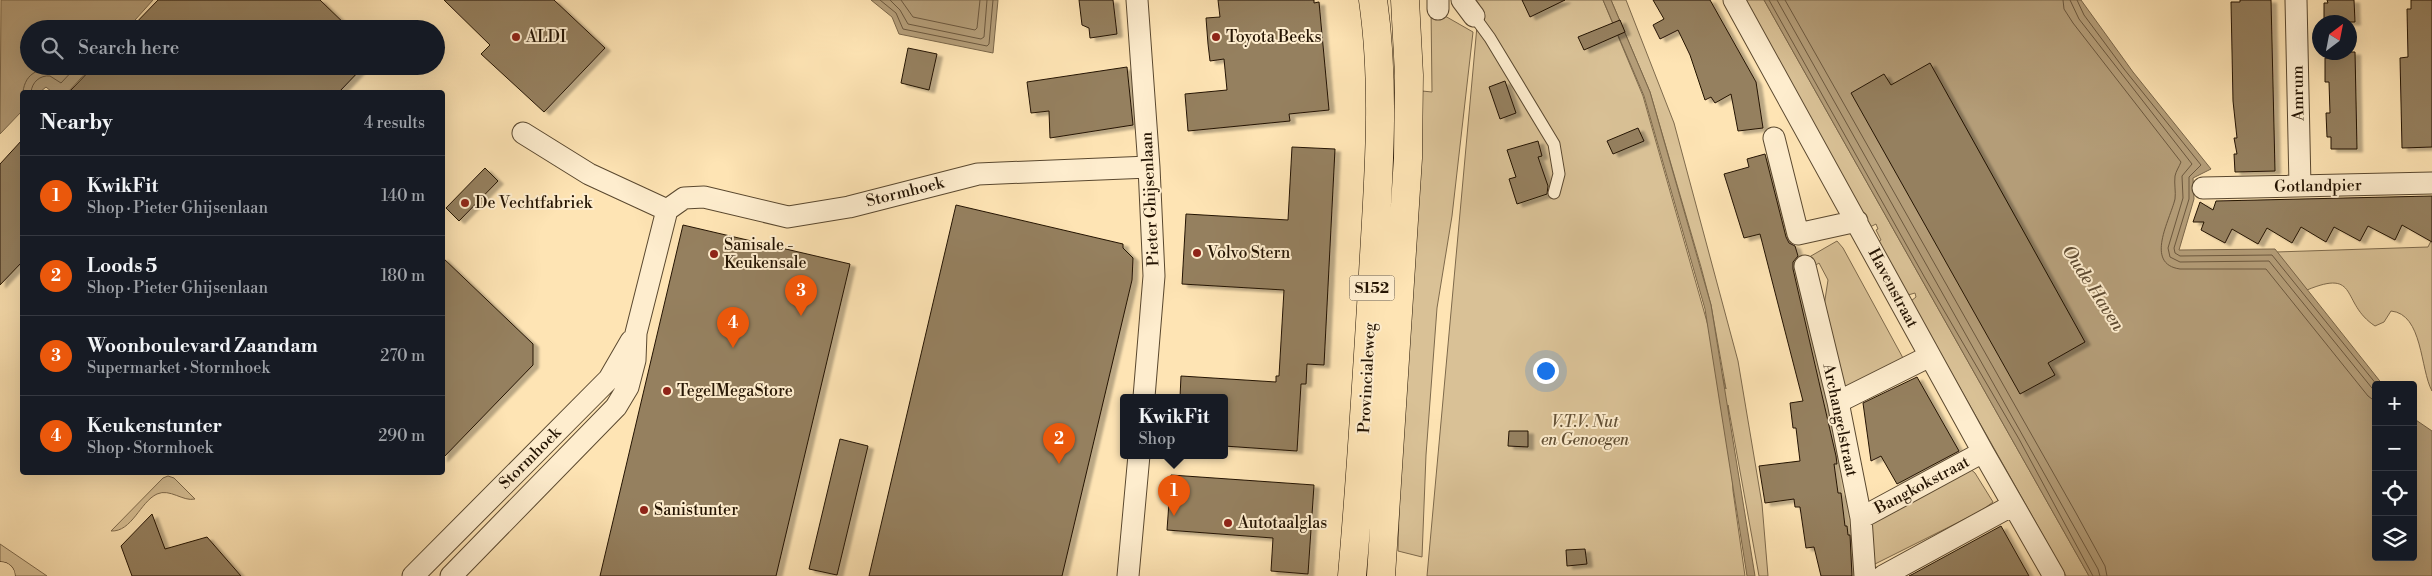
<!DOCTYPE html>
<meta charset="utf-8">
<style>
body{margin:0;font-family:"Libre Bodoni",serif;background:#20242c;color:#f1f3f6}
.controls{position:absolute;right:15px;bottom:15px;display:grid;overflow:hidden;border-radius:5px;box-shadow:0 5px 20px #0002}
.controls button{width:45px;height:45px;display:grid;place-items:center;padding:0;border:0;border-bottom:1px solid #363941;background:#171b24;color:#f1f3f6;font:25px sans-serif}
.compass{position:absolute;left:2312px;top:15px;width:45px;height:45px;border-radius:50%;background:#171b24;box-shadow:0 5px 20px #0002;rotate:32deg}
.you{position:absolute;left:1545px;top:370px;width:18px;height:18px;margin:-12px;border:4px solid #fff;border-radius:50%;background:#1a73e8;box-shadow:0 0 0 8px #1a73e833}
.badge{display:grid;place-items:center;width:32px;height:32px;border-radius:50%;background:#ea580c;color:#fff;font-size:16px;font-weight:700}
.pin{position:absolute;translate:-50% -41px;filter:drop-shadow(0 1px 2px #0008)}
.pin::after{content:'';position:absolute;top:26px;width:18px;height:15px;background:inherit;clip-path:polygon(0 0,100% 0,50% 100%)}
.popup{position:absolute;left:1120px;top:394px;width:108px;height:65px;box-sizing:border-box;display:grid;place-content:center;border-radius:5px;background:#171b24;filter:drop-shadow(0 1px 4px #0005);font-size:16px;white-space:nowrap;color:#9ea1a6}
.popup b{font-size:19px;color:#f1f3f6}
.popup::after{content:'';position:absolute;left:50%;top:100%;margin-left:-10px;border:10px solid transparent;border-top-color:#171b24}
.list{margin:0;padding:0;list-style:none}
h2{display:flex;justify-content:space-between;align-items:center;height:65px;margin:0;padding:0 20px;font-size:21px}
h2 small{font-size:16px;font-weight:400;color:#9ea1a6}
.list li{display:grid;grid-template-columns:32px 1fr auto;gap:15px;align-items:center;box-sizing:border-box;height:80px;padding:0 20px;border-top:1px solid #363941}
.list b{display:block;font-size:19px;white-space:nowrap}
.list p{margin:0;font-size:16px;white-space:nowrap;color:#9ea1a6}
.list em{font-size:16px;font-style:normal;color:#9ea1a6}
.icon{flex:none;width:28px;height:28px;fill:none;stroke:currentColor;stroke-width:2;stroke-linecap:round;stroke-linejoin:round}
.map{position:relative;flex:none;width:2432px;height:576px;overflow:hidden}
.search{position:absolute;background:#171b24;box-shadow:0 5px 20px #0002;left:20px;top:20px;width:425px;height:55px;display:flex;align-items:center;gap:12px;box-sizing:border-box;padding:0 18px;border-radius:28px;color:#9ea1a6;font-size:19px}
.panel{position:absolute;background:#171b24;box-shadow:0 5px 20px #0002;left:20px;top:90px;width:425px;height:385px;border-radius:5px}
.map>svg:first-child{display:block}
.green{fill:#d9c196;stroke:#7e6a4c}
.water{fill:#b49d78;stroke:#7a6649}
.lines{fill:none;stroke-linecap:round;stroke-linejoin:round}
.shore{stroke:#6c583e;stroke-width:1}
.building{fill:#95805f;stroke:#241403;filter:url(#shadow)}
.service-casing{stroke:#5a482f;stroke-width:13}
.minor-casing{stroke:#5a482f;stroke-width:23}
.primary-casing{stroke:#241403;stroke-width:29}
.service{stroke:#feedce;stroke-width:11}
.minor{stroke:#feedce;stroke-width:21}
.primary{stroke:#fee4b4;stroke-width:28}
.poi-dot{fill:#8f2418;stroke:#feedce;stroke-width:2}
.labels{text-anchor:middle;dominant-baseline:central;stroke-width:4;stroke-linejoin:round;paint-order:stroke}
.shield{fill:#feedce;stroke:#655540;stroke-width:1}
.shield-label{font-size:15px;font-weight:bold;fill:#241403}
.poi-label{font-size:16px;fill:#241403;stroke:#feedce;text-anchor:start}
.street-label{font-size:16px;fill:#241403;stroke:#feedce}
.park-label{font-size:16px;font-style:italic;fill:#635136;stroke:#feedce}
.water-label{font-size:18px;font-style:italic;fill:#5e4b32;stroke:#feedce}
</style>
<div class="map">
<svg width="2432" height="576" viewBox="0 0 2432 576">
<defs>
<filter id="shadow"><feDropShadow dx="5.5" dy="3" stdDeviation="1" flood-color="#0004"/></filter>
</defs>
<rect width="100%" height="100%" fill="#fee4b4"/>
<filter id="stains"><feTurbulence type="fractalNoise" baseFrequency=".004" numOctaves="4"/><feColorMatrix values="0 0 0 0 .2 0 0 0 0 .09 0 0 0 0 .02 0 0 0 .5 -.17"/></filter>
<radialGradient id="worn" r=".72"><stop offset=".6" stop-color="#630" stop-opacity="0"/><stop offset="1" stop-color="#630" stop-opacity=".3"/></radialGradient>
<path class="green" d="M1476,0h127l40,96 83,293 -15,-84 -10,-38 -51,-175 -39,-92h15l48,123 64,238 24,143 6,72h-9l-31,-171 5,86 12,85h-318l52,-572z
M1744,0h20l325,576h-23l-155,-275 5,-4 -1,-4 -7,2 -30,-53 3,-2 -5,-10 2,-1 -2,-5 -6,3z
M1431,8l42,24 -21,184 -15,92 -11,147 -4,102 -24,-6 3,-118 21,-342 10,1z
M2432,239v152c-12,-22 -9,-77 -41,-80l-7,11 -9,4c-35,-23 -15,-58 -68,-36l-31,-38 152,-5z
M1837,241l6,7 60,110 -48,26 -11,3 -20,-81 4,-26 -9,-17 -11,7 -4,-10z
M1968,467l7,6 18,29 -12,9 -110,55 -3,-46z
M168,476l6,2 21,21c-12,3 -25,-11 -38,-5 -17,8 -25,38 -46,37l52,-53z
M0,544l47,32h-33l-14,-9z"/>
<path class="water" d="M1,0h152l-26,29h-98v37h63l-24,26h-16l-6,-5 -6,5h-18v19l-22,23z
M871,0h127l-5,53 -94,-19 -7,-17z
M1603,0h8l39,92 61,213 44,271h-8l-42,-267 -61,-213z
M1764,0h317l52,72 78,97 -18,9 1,21 -15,51 96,-1 108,136h-7v172h37v-139l19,13v145h-343z"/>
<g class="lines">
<path class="shore" d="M880,0l16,13 7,16 84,17 2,-2 4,-44
M890,0l10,10 8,14 73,15 3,-2 3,-37
M901,0l12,17 62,13 2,-2 3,-28
M1769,0l156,278 94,161 74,137
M1777,0l321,569 2,7
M1785,0l291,513 29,53 2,10
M2063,0l1,9 9,14 108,139c-2,5 -5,9 -6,14 -1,8 1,16 0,23 -5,21 -31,65 5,70h86l102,127 8,6
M2070,0l9,19 113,145 -10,12 1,22 -15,50 2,9 10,5 89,-1 107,132
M2077,0l7,15 40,54 77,96 -12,12v22l-15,49 1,5 5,3 92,-1 105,130
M23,92c2,-20 19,-27 37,-19l6,-7
M31,92c1,-10 9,-17 19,-16l11,7 16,-17"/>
</g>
<path class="building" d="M158,0h162l30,29h-220z
M444,0h110l51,48 -61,64 -63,-58 9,-9z
M1079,0h34l4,34 -27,4 -1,-10 -7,-3z
M1218,0h96v3l5,-1 10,108 -40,4 1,7 -102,10 -3,-37 42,-4 -3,-31 -14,2 -2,-17 -2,-26 14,-1z
M1522,0h43l-35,17z
M1653,0h57l46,82 7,46 -25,3 -7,-37 -16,9 -4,-6 -6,3 -15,-45 -12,-25 -18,9 -7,-14 11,-6z
M2240,0h31l4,171 -40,1 -1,-18h3l-3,-16h3l-4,-37 -2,-99h9z
M2327,0h27l1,22h-31v-19h4z
M2411,0h21v147l-30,1 -2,-90 8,-1 -1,-48h4z
M1620,20l5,12 -41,18 -6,-13z
M908,48l29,6 -8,36 -28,-7z
M2329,52h26l2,97h-26v-12h-4l-1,-24h4l-1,-31h-4v-24h4z
M1930,63l155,279 -37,21 7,12 -35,19 -169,-301 33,-19 7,11z
M94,66h270l-25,26h-270z
M1127,67l6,58 -83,13 -1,-27 -18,2 -4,-31z
M1505,81l11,32 -16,6 -11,-32z
M1638,128l6,13 -31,13 -6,-13z
M22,140v122l-22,23v-121z
M1538,141l4,15 -4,1 10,29 -1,8 -30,10 -8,-25 7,-2 -9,-27z
M1292,147l43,2 -11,216 -17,-1 -1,20h-5l-4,67 -73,-5v-49h-44l1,-21 95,6v-6h3l5,-86 -102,-6 4,-70 102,6z
M1765,154l21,83 3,6 6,3 3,10 -5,6v7l43,187 1,8h-3l4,29h3l4,33h2l1,9h2l2,41h-31l-7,-29 -8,1 -6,-41h-5l-1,-8 -29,4 -6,-37 41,-5 -4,-33h-3l-3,-25 13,-2 -43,-167 -16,4 -20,-64 25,-7 -2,-8z
M485,168l13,13 -39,40 -13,-13z
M2432,196v46l-30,-17 -7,15 -27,-14 -8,15 -26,-14 -8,15 -25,-15 -9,16 -25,-15 -9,16 -26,-15 -7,14 -24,-13 3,-8h-11l7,-20 13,8 3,-9z
M956,205l167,39v4l10,10 -1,22 -70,296h-193z
M683,225l167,39 -74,312h-176z
M442,257l91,87v21l-91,94z
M1917,377l42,74 -62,33 -16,-28 -10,5 -8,-58z
M1509,431h19v16l-20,-1z
M840,439l28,7 -31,129 -28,-6z
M1171,475l143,10 -6,89 -37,-3 2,-33 -106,-8z
M152,514l13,35 42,-12 34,39h-109l-11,-30z
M2001,526l28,50h-120l4,-2z
M1585,549l2,15 -20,2 -1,-16z"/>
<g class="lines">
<g class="service-casing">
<path id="service" d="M1474,16l16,22 64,106 5,30 -5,19"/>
</g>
<g class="minor-casing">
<path id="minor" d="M1137,0l12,167 5,109 -10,121
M1438,0v9
M1462,0l12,16
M1734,0l249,452 71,124
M2296,0l4,186
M523,133l66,41 78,36
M1774,138l24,96 59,-13
M2203,188l229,-5
M1805,266l33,136 23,116 4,58
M1838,402l92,-46
M1861,518l122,-66
M413,576l196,-197 22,-38
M451,576l165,-169 12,-20 7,-27 1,-27 31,-123 17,-12 20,-1 84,20 61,-10 129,-33 171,-7
M1128,576l11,-121
M1883,576l130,-71"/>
</g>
<g class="primary-casing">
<path id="primary" d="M0,576h1
M1352,576c9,-101 15,-202 21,-303 5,-90 13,-183 0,-273
M1381,576l27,-418 1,-83 -4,-75"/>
</g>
<use href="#service" class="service"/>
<use href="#minor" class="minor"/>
<use href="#primary" class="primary"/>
</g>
<g class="poi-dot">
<circle cx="516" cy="37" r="5"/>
<circle cx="1216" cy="37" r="5"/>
<circle cx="465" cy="203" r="5"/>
<circle cx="1197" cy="253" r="5"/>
<circle cx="714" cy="254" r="5"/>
<circle cx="667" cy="391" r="5"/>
<circle cx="644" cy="510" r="5"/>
<circle cx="1228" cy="523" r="5"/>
</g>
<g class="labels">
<rect class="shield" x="1349.5" y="275.5" width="45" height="25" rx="4"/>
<g class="shield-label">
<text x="1372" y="288">S152</text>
</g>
<g class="poi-label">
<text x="526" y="37">ALDI</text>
<text x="1226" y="37">Toyota Beeks</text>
<text x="475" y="203">De Vechtfabriek</text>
<text x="724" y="245">Sanisale -<tspan x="724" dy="18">Keukensale</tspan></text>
<text x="1207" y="253">Volvo Stern</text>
<text x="677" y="391">TegelMegaStore</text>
<text x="654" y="510">Sanistunter</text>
<text x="1238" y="523">Autotaalglas</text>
</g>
<g class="street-label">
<text transform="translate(2298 93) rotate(-91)">Amrum</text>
<text transform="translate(2318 186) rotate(-1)">Gotlandpier</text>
<text transform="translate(905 192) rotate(-14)">Stormhoek</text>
<text transform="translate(1150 199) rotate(-93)">Pieter Ghijsenlaan</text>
<text transform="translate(1893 288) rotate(62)">Havenstraat</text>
<text transform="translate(1367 378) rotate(-87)">Provincialeweg</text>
<text transform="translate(1840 420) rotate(78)">Archangelstraat</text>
<text transform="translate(530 458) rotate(-45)">Stormhoek</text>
<text transform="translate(1922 485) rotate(-28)">Bangkokstraat</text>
</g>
<g class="park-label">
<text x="1585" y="422">V.T.V. Nut<tspan x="1585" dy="18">en Genoegen</tspan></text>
</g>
<g class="water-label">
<text transform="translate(2093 288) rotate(57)">Oude Haven</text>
</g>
</g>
<rect width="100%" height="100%" filter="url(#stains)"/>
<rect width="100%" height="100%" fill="url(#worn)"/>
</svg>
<div class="controls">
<button>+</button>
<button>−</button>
<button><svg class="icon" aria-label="locate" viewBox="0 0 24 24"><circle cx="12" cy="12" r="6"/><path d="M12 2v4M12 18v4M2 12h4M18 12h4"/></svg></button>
<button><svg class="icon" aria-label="layers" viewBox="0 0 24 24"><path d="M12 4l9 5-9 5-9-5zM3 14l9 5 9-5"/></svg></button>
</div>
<svg class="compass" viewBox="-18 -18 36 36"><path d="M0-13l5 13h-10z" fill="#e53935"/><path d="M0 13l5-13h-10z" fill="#9ea1a6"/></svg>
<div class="you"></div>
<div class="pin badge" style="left:1174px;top:516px">1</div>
<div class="popup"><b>KwikFit</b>Shop</div>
<div class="pin badge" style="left:1059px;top:464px">2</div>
<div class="pin badge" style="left:801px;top:316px">3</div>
<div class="pin badge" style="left:733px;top:348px">4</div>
<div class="search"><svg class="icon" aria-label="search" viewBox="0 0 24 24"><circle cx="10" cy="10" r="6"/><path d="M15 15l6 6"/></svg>Search here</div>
<section class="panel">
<h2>Nearby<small>4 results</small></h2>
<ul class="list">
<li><span class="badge">1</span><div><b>KwikFit</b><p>Shop · Pieter Ghijsenlaan</p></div><em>140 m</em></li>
<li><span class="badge">2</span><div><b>Loods 5</b><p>Shop · Pieter Ghijsenlaan</p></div><em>180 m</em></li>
<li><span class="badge">3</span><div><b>Woonboulevard Zaandam</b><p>Supermarket · Stormhoek</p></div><em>270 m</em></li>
<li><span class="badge">4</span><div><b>Keukenstunter</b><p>Shop · Stormhoek</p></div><em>290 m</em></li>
</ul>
</section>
</div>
